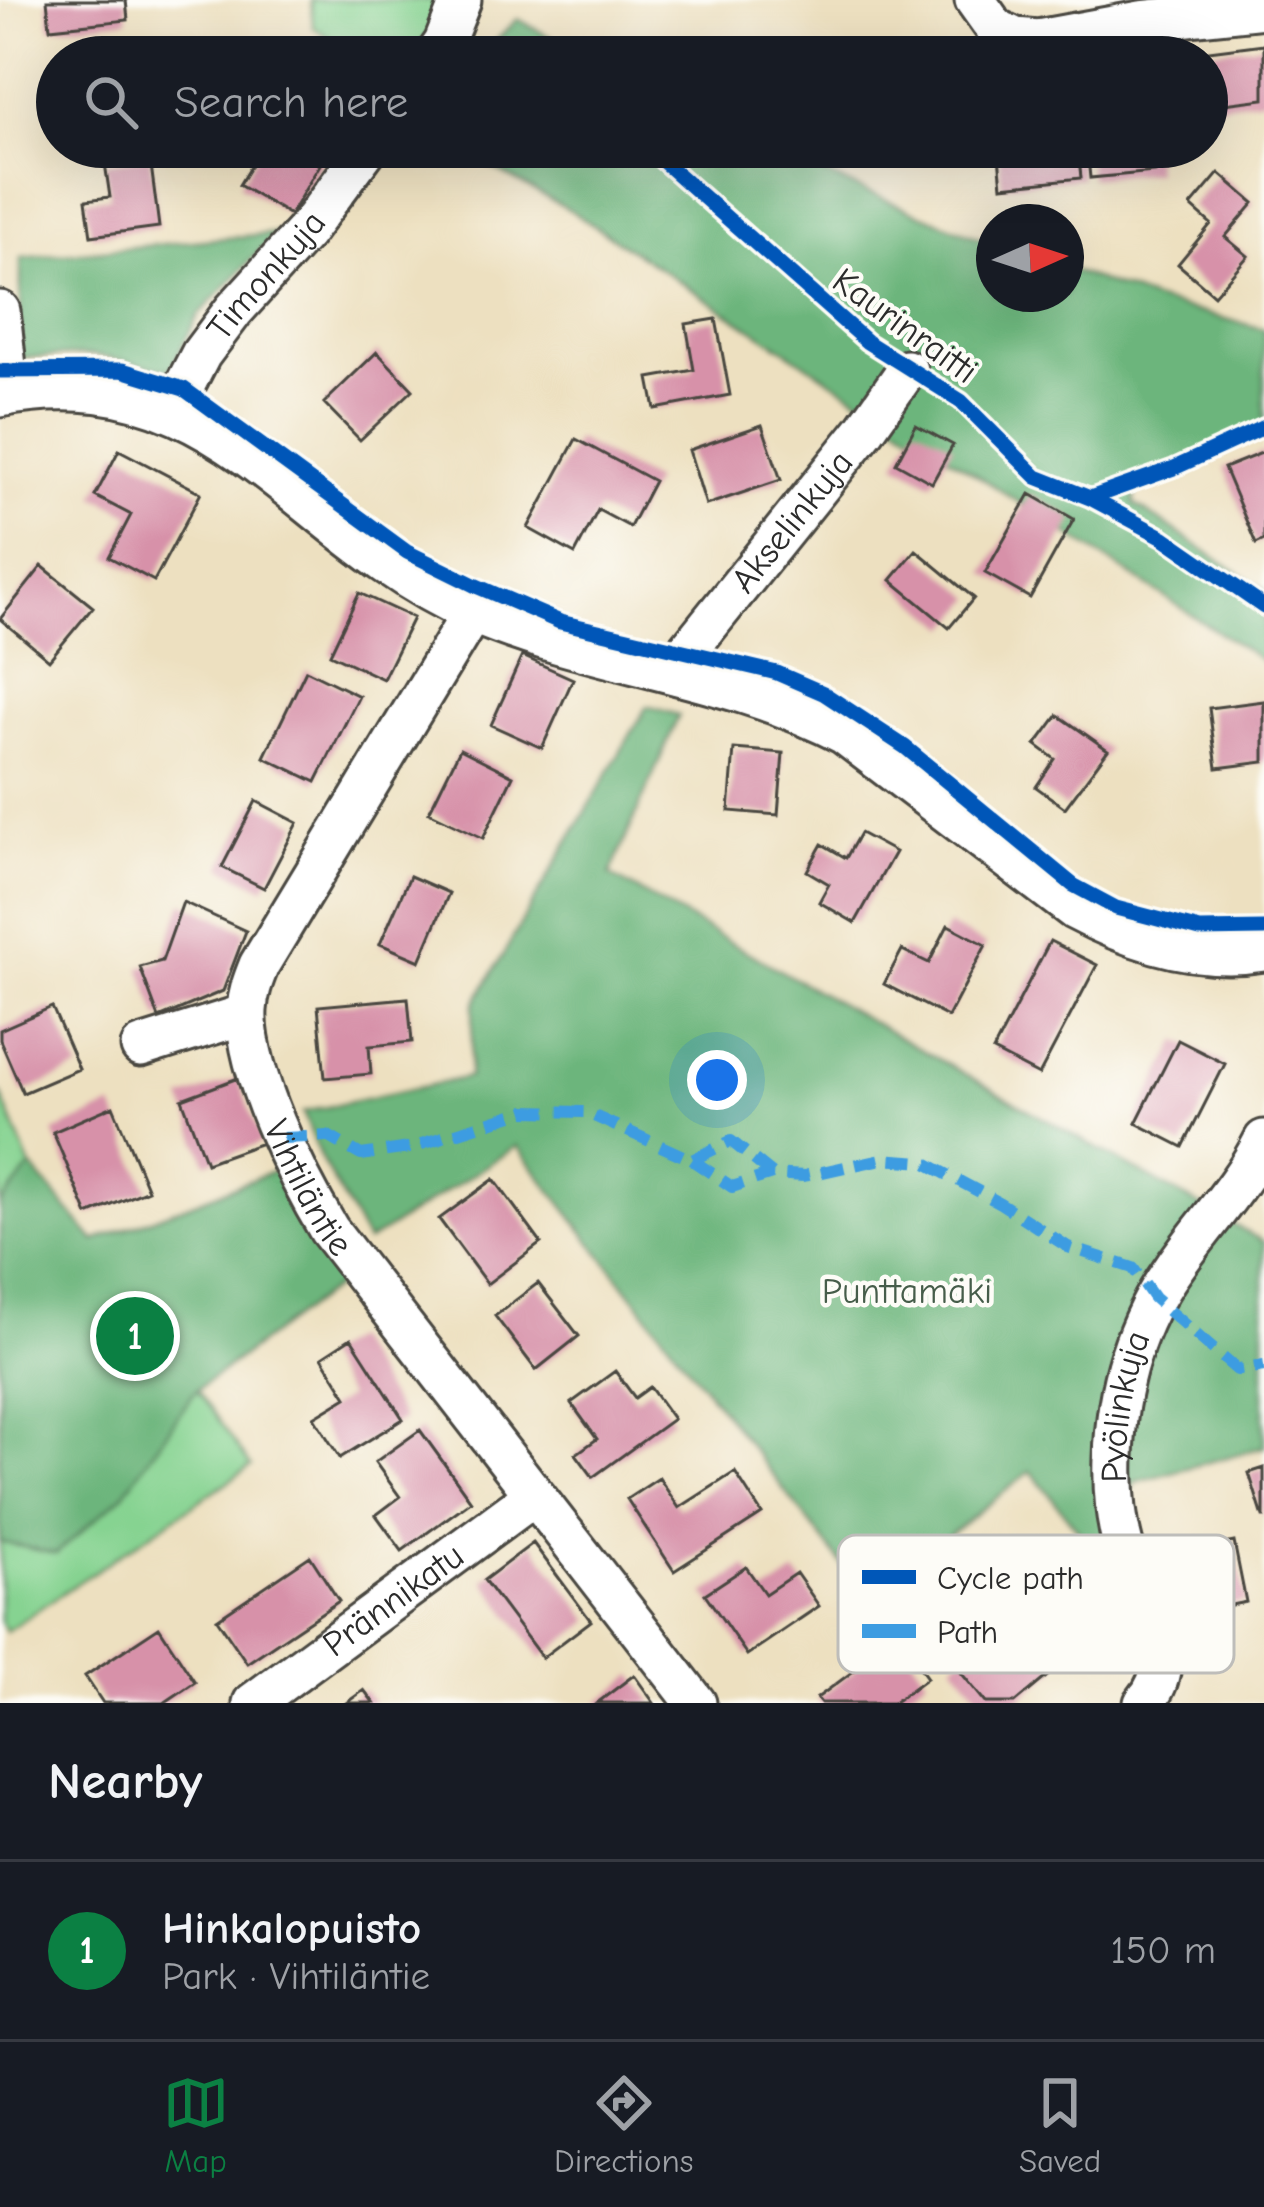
<!DOCTYPE html>
<meta charset="utf-8">
<style>
body{margin:0;font-family:"Comic Neue",sans-serif;background:#20242c;color:#f1f3f6}
.compass{position:absolute;left:976px;top:204px;width:108px;height:108px;border-radius:50%;background:#171b24;box-shadow:0 12px 48px #0002;rotate:87deg}
.you{position:absolute;left:717px;top:1080px;width:42px;height:42px;margin:-30px;border:9px solid #fff;border-radius:50%;background:#1a73e8;box-shadow:0 0 0 18px #1a73e833}
.badge{display:grid;place-items:center;width:78px;height:78px;border-radius:50%;background:#0b8043;color:#fff;font-size:39px;font-weight:700}
.pin{position:absolute;translate:-50% -50%;border:6px solid #fff;box-shadow:0 3px 12px #0006}
.list{margin:0;padding:0;list-style:none}
h2{display:flex;justify-content:space-between;align-items:center;height:156px;margin:0;padding:0 48px;font-size:51px}
h2 small{font-size:39px;font-weight:400;color:#9ea1a6}
.list li{display:grid;grid-template-columns:78px 1fr auto;gap:36px;align-items:center;box-sizing:border-box;height:180px;padding:0 48px;border-top:3px solid #363941}
.list b{display:block;font-size:45px;white-space:nowrap}
.list p{margin:0;font-size:39px;white-space:nowrap;color:#9ea1a6}
.list em{font-size:39px;font-style:normal;color:#9ea1a6}
.icon{flex:none;width:66px;height:66px;fill:none;stroke:currentColor;stroke-width:2;stroke-linecap:round;stroke-linejoin:round}
.map{position:relative;flex:none;width:1264px;height:1703px;overflow:hidden}
.search{position:absolute;background:#171b24;box-shadow:0 12px 48px #0002;left:36px;right:36px;top:36px;height:132px;display:flex;align-items:center;gap:30px;box-sizing:border-box;padding:0 42px;border-radius:66px;color:#9ea1a6;font-size:45px}
.sheet{height:336px;background:#171b24}
nav{display:flex;justify-content:space-around;align-items:center;box-sizing:border-box;height:168px;border-top:3px solid #363941;background:#171b24;font-size:33px;color:#9ea1a6}
nav a{display:grid;justify-items:center;gap:6px}
nav .on{color:#0b8043}
.map>svg:first-child{display:block}
.green{fill:#86d391;stroke:#587f5e;stroke-width:3}
.forest{fill:#6cb57b;stroke:#4c7053;stroke-width:3}
.building{fill:#d791a9}
.lines{fill:none;stroke-linecap:round;stroke-linejoin:round}
.minor-casing{stroke:#484641;stroke-width:45}
.minor{stroke:#fff;stroke-width:39}
.quiet{stroke:#3d9ce1;stroke-width:12;stroke-dasharray:24 12;stroke-linecap:butt}
.cycleway-casing{stroke:#fdfcf7;stroke-width:22}
.cycleway{stroke:#0057b8;stroke-width:15}
.labels{text-anchor:middle;dominant-baseline:central;stroke-width:9;stroke-linejoin:round;paint-order:stroke}
.street-label{font-size:36px;fill:#2b2b2b;stroke:#fdfcf7}
.park-label{font-size:36px;fill:#465d4a;stroke:#fdfcf7}
.key{fill:#fdfcf7;stroke:#bebdba;stroke-width:3}
.key-label{font-size:33px;fill:#2b2b2b}
</style>
<div class="map">
<svg width="1264" height="1703" viewBox="0 0 1264 1703">
<rect width="100%" height="100%" fill="#fdfcf7"/>
<filter id="ink" filterUnits="userSpaceOnUse"><feTurbulence type="fractalNoise" baseFrequency=".00833" numOctaves="2"/><feDisplacementMap in="SourceGraphic" scale="24" xChannelSelector="R" yChannelSelector="G"/><feConvolveMatrix kernelMatrix="1 2 1 2 8 2 1 2 1" color-interpolation-filters="sRGB"/></filter>
<filter id="wash" filterUnits="userSpaceOnUse"><feTurbulence type="fractalNoise" baseFrequency=".004" numOctaves="4" result="noise"/><feDisplacementMap in="SourceGraphic" scale="48" xChannelSelector="R" yChannelSelector="G"/><feGaussianBlur stdDeviation="2.7" result="paint"/><feColorMatrix in="noise" values="0 0 0 0 0 0 0 0 0 0 0 0 0 0 0 0 0 1.4 0 .05"/><feComposite in="paint" operator="in"/></filter>
<g filter="url(#wash)">
<rect width="100%" height="100%" fill="#ede0c0"/>
<path class="green" d="M311,0h124v31l-33,26h-41l-48,-30z
M0,1091l31,76 63,74 183,-71 66,111 -146,109 54,76 -245,165 -6,-9z"/>
<path class="forest" d="M518,19l68,38h-107z
M455,147h303l236,97v50h72v-25l90,32 108,28v100l-128,55 -2,20 130,85v73l-694,-452z
M277,233l-79,83 -28,54 -78,-15 -72,3 1,-100z
M647,706l32,9 -69,160 654,367v205l-129,35 -34,77 -70,-88 -163,127 -351,-452 -150,96 -47,-85 -17,-45 166,-35 5,-72z
M31,1167l64,74 182,-71 66,111 -147,109 -73,105 -67,59 -56,-12v-337z"/>
<g id="blocks">
<path class="building" d="M47,0h79l2,20 -78,8z
M1264,44v55l-56,7 -1,-49h-5l-1,-5z
M144,45l2,12h-49l-1,-6z
M262,147h47l16,9 -35,59 -51,-30z
M998,147h80l3,31 -79,8z
M1087,147h66l2,25 -65,6z
M150,157l9,70 -68,9 -5,-36 24,-3 -5,-34z
M1219,173l35,30 -29,34 23,19 -34,39 -36,-31 33,-40 -20,-18z
M716,319l14,76 -75,14 -6,-31 45,-8 -8,-46z
M377,352l36,38 -53,50 -36,-37z
M762,425l19,55 -75,25 -17,-55z
M916,425l37,20 -21,38 -36,-20z
M576,439l78,42 -24,46 -32,-17 -23,44 -47,-26z
M119,450l82,43 -47,88 -45,-24 22,-42 -36,-19z
M1264,452v88l-8,4 -32,-76z
M1030,494l44,25 -44,79 -45,-25z
M916,550l58,48 -25,30 -58,-48z
M42,566l51,41 -44,53 -49,-41z
M359,593l54,25 -30,61 -53,-25z
M522,656l51,23 -31,69 -51,-23z
M306,670l53,26 -43,86 -52,-25z
M1264,701v61l-47,6 -8,-60z
M1058,715l50,35 -43,58 -29,-21 19,-28 -19,-14z
M460,749l53,27 -30,62 -54,-26z
M734,749l49,4 -5,62 -49,-4z
M256,801l42,22 -34,65 -42,-21z
M860,833l35,19 -40,71 -36,-21 10,-18 -22,-13 15,-27 24,14z
M410,876l39,17 -29,68 -40,-17z
M183,902l63,29 -23,60 -64,27 -19,-51 22,-6z
M948,925l38,20 -38,72 -64,-33 18,-34 27,13z
M1050,941l47,24 -58,110 -46,-24z
M408,998l4,44 -43,4 2,28 -46,4 -7,-72z
M52,1007l27,62 -56,24 -23,-53v-10z
M1178,1040l47,24 -42,83 -47,-24z
M238,1078l24,65 -56,20 -24,-64z
M113,1106l35,84 -60,25 -35,-83z
M494,1179l47,64 -54,41 -48,-65z
M538,1283l41,53 -43,34 -41,-54z
M351,1338l52,81 -63,39 -26,-41 33,-20 -25,-40z
M615,1371l20,27 15,-11 23,32 -80,58 -17,-23 21,-15 -26,-36z
M420,1430l51,71 -69,50 -26,-36 24,-18 -25,-35z
M1264,1468v49h-1l-14,-44z
M735,1472l27,42 -88,57 -47,-72 32,-21 20,30z
M1234,1542l12,60 -40,8 -13,-60z
M533,1543l58,78 -49,37 -58,-78z
M310,1556l29,45 -92,62 -30,-44z
M746,1567l19,27 31,-21 23,33 -72,49 -42,-61z
M1011,1614l46,54 -42,35h-29l-33,-40z
M883,1616l44,62 -34,25h-72l-4,-5 38,-28 -16,-22z
M159,1627l36,55 -31,21h-61l-18,-27z
M634,1675l20,28h-57z
M364,1690l10,13h-28z"/>
</g>
</g>
<g filter="url(#ink)">
<use href="#blocks" fill-opacity="0" stroke="#484641" stroke-width="3"/>
<g class="lines">
<g class="minor-casing">
<g id="minor">
<path d="M975,0l20,28 20,10 23,2 103,-19 123,-13"/>
<path d="M434,57l10,-14 17,-43"/>
<path d="M0,311l9,84"/>
<path d="M0,397c222,-42 295,139 472,216 120,52 255,60 372,121l231,176c58,31 123,52 189,41"/>
<path id="s1" d="M172,410l29,-56 33,-44 71,-78 63,-85"/>
<path id="s2" d="M472,613l-213,352c-6,15 -11,28 -12,45 -3,60 51,169 82,220l367,473"/>
<path id="s3" d="M676,674l13,-25 176,-219 42,-60"/>
<path d="M141,1047l105,-33"/>
<path id="s4" d="M253,1703l281,-207"/>
<path id="s5" d="M1144,1703c43,-48 -7,-104 -20,-154 -8,-28 -11,-62 -10,-91 2,-69 20,-134 60,-190 30,-44 66,-80 90,-128"/>
</g>
</g>
<use href="#minor" class="minor"/>
<path class="quiet" d="M283,1138l45,-2 33,19 48,-7 116,-37 60,1 107,48 39,-19 41,33 32,2 78,-17 42,3 76,41 68,44 65,21 21,30 83,72 27,-4
M692,1160l40,27 40,-13"/>
<g class="cycleway-casing">
<path id="cycleway" d="M647,147l220,195 94,59 76,76 53,21 73,39 101,70
M0,371l122,-1 62,19 223,163 67,33 86,37 217,51 46,20 82,54 168,138 43,23 84,22 64,-1
M1090,498l84,-30 90,-41"/>
</g>
<use href="#cycleway" class="cycleway"/>
</g>
</g>
<g class="labels">
<g class="street-label">
<text stroke="none"><textPath href="#s1" startOffset="165">Timonkuja</textPath></text>
<text transform="translate(905 326) rotate(36)">Kaurinraitti</text>
<text stroke="none"><textPath href="#s3" startOffset="192">Akselinkuja</textPath></text>
<text stroke="none"><textPath href="#s2" startOffset="648">Vihtiläntie</textPath></text>
<text stroke="none"><textPath href="#s5" startOffset="309">Pyölinkuja</textPath></text>
<text stroke="none"><textPath href="#s4" startOffset="174">Prännikatu</textPath></text>
</g>
<g class="park-label">
<text x="907" y="1291">Punttamäki</text>
</g>
</g>
<rect x="838" y="1535" width="396" height="138" rx="18" class="key"/>
<rect x="862" y="1570" width="54" height="14" fill="#0057b8"/>
<rect x="862" y="1624" width="54" height="14" fill="#3d9ce1"/>
<g class="key-label">
<text x="937" y="1589">Cycle path</text>
<text x="937" y="1643">Path</text>
</g>
</svg>
<svg class="compass" viewBox="-18 -18 36 36"><path d="M0-13l5 13h-10z" fill="#e53935"/><path d="M0 13l5-13h-10z" fill="#9ea1a6"/></svg>
<div class="you"></div>
<div class="pin badge" style="left:135px;top:1336px">1</div>
<div class="search"><svg class="icon" aria-label="search" viewBox="0 0 24 24"><circle cx="10" cy="10" r="6"/><path d="M15 15l6 6"/></svg>Search here</div>
</div>
<section class="sheet">
<h2>Nearby<small></small></h2>
<ul class="list">
<li><span class="badge">1</span><div><b>Hinkalopuisto</b><p>Park · Vihtiläntie</p></div><em>150 m</em></li>
</ul>
</section>
<nav>
<a class="on"><svg class="icon" aria-label="map" viewBox="0 0 24 24"><path d="M3 6l6-2 6 2 6-2v14l-6 2-6-2-6 2zM9 4v14M15 6v14"/></svg>Map</a>
<a><svg class="icon" aria-label="directions" viewBox="0 0 24 24"><path d="M12 3l9 9-9 9-9-9zM9 14v-3h6M13 9l2 2-2 2"/></svg>Directions</a>
<a><svg class="icon" aria-label="saved" viewBox="0 0 24 24"><path d="M7 4h10v16l-5-4-5 4z"/></svg>Saved</a>
</nav>
